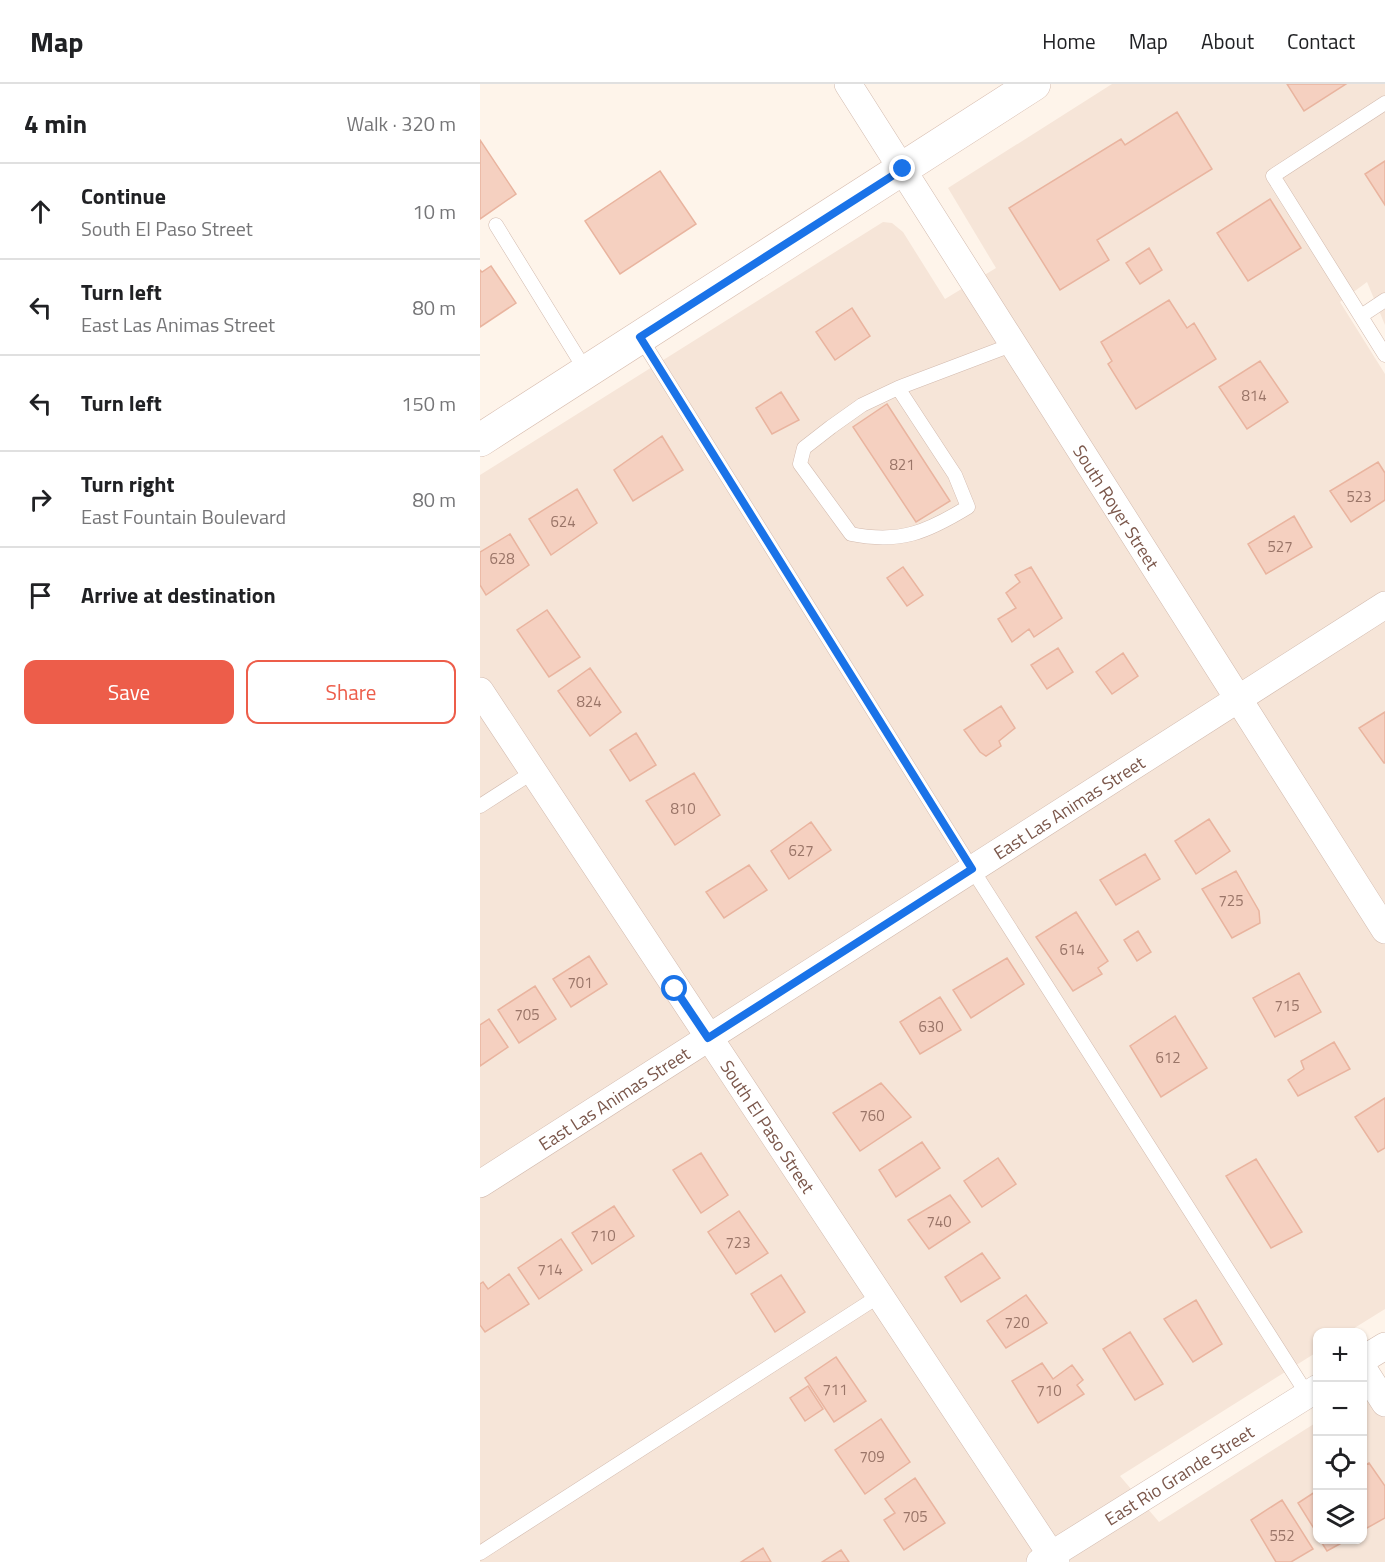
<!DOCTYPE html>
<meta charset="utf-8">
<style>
body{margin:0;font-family:"Titillium Web",sans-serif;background:#f2f2f2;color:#202124}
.controls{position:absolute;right:18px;bottom:18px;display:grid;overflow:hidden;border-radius:12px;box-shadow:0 2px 4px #0004}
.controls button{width:54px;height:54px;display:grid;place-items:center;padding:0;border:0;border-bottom:2px solid #e0e0e0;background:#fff;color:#202124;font:30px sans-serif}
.stop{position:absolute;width:18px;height:18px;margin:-14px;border:4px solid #1a73e8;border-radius:50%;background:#fff}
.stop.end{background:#1a73e8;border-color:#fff;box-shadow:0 2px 6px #0008}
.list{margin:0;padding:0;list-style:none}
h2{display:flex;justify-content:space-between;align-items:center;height:78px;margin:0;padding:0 24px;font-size:26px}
h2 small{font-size:20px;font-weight:400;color:#757577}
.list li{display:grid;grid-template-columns:39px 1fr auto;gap:18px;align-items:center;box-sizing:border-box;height:96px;padding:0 24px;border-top:2px solid #e0e0e0}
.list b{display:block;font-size:22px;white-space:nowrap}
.list p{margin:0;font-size:20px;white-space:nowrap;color:#757577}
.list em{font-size:20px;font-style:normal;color:#757577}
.actions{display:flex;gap:12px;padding:18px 24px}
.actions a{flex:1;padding:14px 0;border:2px solid #ed5d4a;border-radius:12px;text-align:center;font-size:21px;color:#ed5d4a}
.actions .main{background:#ed5d4a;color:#fff}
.icon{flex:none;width:33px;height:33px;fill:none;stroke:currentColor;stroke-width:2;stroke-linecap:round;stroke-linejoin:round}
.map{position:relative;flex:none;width:905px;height:1478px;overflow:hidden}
header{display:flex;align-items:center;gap:36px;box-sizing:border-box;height:84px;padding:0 30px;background:#fff;border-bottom:2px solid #e0e0e0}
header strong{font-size:28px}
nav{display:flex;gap:33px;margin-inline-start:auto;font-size:21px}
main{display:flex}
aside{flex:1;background:#fff}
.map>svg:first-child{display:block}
.residential{fill:#f6e5d8}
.building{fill:#f5d0c0;stroke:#e9b49f;stroke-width:1.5}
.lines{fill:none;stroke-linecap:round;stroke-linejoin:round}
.lane-casing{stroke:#d2baae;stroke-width:15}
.street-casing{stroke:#d2baae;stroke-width:28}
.secondary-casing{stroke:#d7bcae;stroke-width:34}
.lane{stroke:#fff;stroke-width:14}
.street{stroke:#fff;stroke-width:27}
.secondary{stroke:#fff;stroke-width:33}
.route{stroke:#1a73e8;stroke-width:8}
.labels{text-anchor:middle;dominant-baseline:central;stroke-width:6;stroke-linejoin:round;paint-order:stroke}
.number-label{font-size:15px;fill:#9a7568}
.street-label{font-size:18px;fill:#7b574b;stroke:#fff8f2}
</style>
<header>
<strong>Map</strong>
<nav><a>Home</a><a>Map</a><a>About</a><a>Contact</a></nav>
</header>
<main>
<aside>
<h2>4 min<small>Walk · 320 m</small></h2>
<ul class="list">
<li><svg class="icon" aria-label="ahead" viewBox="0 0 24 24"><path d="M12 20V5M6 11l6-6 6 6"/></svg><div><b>Continue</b><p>South El Paso Street</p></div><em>10 m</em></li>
<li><svg class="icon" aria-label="left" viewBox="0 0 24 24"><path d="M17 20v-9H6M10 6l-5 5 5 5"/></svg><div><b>Turn left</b><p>East Las Animas Street</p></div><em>80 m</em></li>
<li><svg class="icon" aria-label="left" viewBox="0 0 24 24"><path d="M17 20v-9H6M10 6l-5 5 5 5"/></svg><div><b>Turn left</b></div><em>150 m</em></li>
<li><svg class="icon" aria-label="right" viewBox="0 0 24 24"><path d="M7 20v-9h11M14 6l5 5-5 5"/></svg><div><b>Turn right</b><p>East Fountain Boulevard</p></div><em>80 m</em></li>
<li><svg class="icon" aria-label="arrive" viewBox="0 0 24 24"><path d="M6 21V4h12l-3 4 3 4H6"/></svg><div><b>Arrive at destination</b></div></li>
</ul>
<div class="actions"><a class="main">Save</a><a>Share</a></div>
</aside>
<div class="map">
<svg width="905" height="1478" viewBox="0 0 905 1478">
<rect width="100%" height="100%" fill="#fef4ea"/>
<path class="residential" d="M632,0h273v241l-18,-43 -27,20 45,72v935l-37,23h-30l-1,20 -197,124 39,46 158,-100 1,118h44l1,-146 22,-14v182h-905v-1087l403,-253 9,1 11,9 42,67 51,-31 -48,-80z"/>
<path class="building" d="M807,0h59l-42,27z
M697,28l35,57 -115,71 12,20 -49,30 -51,-82 112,-69 4,6z
M0,56l36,54 -36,25z
M905,77v44l-20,-31z
M180,87l36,53 -76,50 -35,-53z
M790,115l31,49 -53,33 -31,-48z
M669,164l13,22 -22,14 -14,-21z
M11,182l25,37 -36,24v-57l2,2z
M689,216l18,28 7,-5 22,36 -80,50 -28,-45 4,-3 -11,-19z
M372,224l18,28 -35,24 -19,-28z
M780,277l28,41 -41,27 -28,-42z
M301,308l18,28 -27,14 -16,-26z
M407,320l63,97 -34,21 -63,-95z
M182,352l21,34 -50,31 -19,-31z
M898,378l7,11v27l-34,22 -21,-31z
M97,405l20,34 -46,32 -22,-36z
M814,432l18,31 -46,27 -18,-30z
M30,450l19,31 -43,30 -6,-10v-33z
M423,483l20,28 -16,11 -20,-28z
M551,483l31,51 -28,19 -5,-8 -17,13 -14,-23 18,-11 -10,-15 14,-11 -5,-7z
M67,526l33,47 -31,20 -32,-47z
M578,564l15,24 -26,17 -16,-24z
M643,569l15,23 -26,18 -16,-22z
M110,584l31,44 -31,24 -32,-45z
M521,622l14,22 -16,13 2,5 -15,10 -6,-4 -16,-22z
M905,628v51h-1l-25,-35z
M156,649l20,32 -26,16 -20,-31z
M214,689l26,42 -45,30 -29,-44z
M729,735l21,32 -34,23 -21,-33z
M331,738l20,28 -42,29 -18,-28z
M665,770l15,25 -44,26 -16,-25z
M269,781l18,25 -43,28 -18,-26z
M756,787l23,40 1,12 -28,15 -30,-49z
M596,828l32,49 -10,7 4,6 -29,17 -37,-54z
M658,847l13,21 -14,9 -13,-21z
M109,872l18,28 -36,23 -18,-28z
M527,874l17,26 -53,34 -18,-28z
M819,889l22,39 -46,25 -22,-39z
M55,902l21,33 -37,24 -21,-33z
M460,913l21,33 -41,24 -20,-32z
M695,932l32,52 -46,29 -31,-51z
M9,935l19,28 -28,19v-41z
M854,958l16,27 -52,27 -10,-16 16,-11 -3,-8z
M401,999l30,34 -51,34 -27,-38z
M905,1014v50l-7,4 -23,-35z
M442,1058l18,26 -44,29 -17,-27z
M221,1069l27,42 -27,18 -28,-43z
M518,1074l18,26 -34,23 -18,-26z
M776,1075l46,73 -31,16 -45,-72z
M470,1111l20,27 -41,27 -21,-29z
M134,1122l20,30 -42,28 -20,-31z
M259,1127l29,42 -32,21 -28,-42z
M81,1155l21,31 -43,29 -21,-31z
M502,1169l18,25 -39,24 -16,-25z
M29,1190l20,30 -44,28 -5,-7v-41l3,-2 5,7z
M301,1191l24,37 -30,20 -24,-38z
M546,1211l21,28 -41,25 -19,-27z
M716,1216l26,44 -29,18 -29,-43z
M650,1248l33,52 -28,16 -32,-51z
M356,1273l30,44 -32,21 -29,-44z
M562,1279l11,16 19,-14 11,15 -6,5 7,9 -46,29 -26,-42z
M328,1302l15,23 -18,12 -15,-23z
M401,1335l29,43 -45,32 -30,-44z
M889,1379l16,23v32l-18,10 -5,-8v-53z
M435,1394l30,45 -41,27 -20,-30 11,-7 -10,-14z
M838,1406v45l-20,-32z
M802,1416l31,49 -22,13h-15l-25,-42z
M840,1456h27l-20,11z
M283,1464l8,14h-30z
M361,1466l8,12h-27z"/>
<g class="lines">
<g class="lane-casing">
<path id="lane" d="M905,19l-112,73 112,179
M16,141l90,146
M881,232l24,-16
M160,253l332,532 335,525
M418,304l57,87 13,32c-41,25 -68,37 -117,27l-51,-70 4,-16 27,-21 31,-22 36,-17 5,-2 111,-42
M0,722l53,-34
M0,1469l399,-257"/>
</g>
<g class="street-casing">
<g id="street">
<path id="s1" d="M368,0l537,846"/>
<path id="s2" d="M0,607l576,871"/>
<path id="s3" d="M0,1100l905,-579"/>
<path d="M882,1276l23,-14"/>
<path d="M882,1283l23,36"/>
<path id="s4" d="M560,1478l278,-174"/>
</g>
</g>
<g class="secondary-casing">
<path id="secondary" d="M0,356l554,-356"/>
</g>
<use href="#lane" class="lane"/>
<use href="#street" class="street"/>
<use href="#secondary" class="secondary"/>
</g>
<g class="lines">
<path class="route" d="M195,905l33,49 264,-169 -332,-532 263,-168"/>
</g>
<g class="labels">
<g class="number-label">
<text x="774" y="311">814</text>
<text x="422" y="380">821</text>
<text x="879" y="412">523</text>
<text x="83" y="437">624</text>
<text x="800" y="462">527</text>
<text x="22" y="474">628</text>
<text x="109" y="617">824</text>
<text x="203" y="724">810</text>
<text x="321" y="766">627</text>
<text x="751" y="816">725</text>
<text x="592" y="865">614</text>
<text x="100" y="898">701</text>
<text x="807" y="921">715</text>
<text x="47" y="930">705</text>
<text x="451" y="942">630</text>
<text x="688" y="973">612</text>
<text x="392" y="1031">760</text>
<text x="459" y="1137">740</text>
<text x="123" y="1151">710</text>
<text x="258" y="1158">723</text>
<text x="70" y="1185">714</text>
<text x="537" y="1238">720</text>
<text x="355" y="1305">711</text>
<text x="569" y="1306">710</text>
<text x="392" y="1372">709</text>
<text x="435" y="1432">705</text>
<text x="802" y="1451">552</text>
</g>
<g class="street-label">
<text stroke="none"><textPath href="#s1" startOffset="501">South Royer Street</textPath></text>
<text stroke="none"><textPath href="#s3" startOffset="699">East Las Animas Street</textPath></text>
<text stroke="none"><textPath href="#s3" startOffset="159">East Las Animas Street</textPath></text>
<text stroke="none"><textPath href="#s2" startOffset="522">South El Paso Street</textPath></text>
<text stroke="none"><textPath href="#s4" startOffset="164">East Rio Grande Street</textPath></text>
</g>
</g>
</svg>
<div class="controls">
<button>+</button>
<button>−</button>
<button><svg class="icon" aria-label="locate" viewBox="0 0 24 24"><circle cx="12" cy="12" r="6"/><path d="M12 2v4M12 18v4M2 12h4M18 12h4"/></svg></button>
<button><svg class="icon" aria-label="layers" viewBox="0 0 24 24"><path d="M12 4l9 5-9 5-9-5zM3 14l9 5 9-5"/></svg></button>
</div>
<div class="stop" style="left:195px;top:905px"></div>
<div class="stop end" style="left:423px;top:85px"></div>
</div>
</main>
